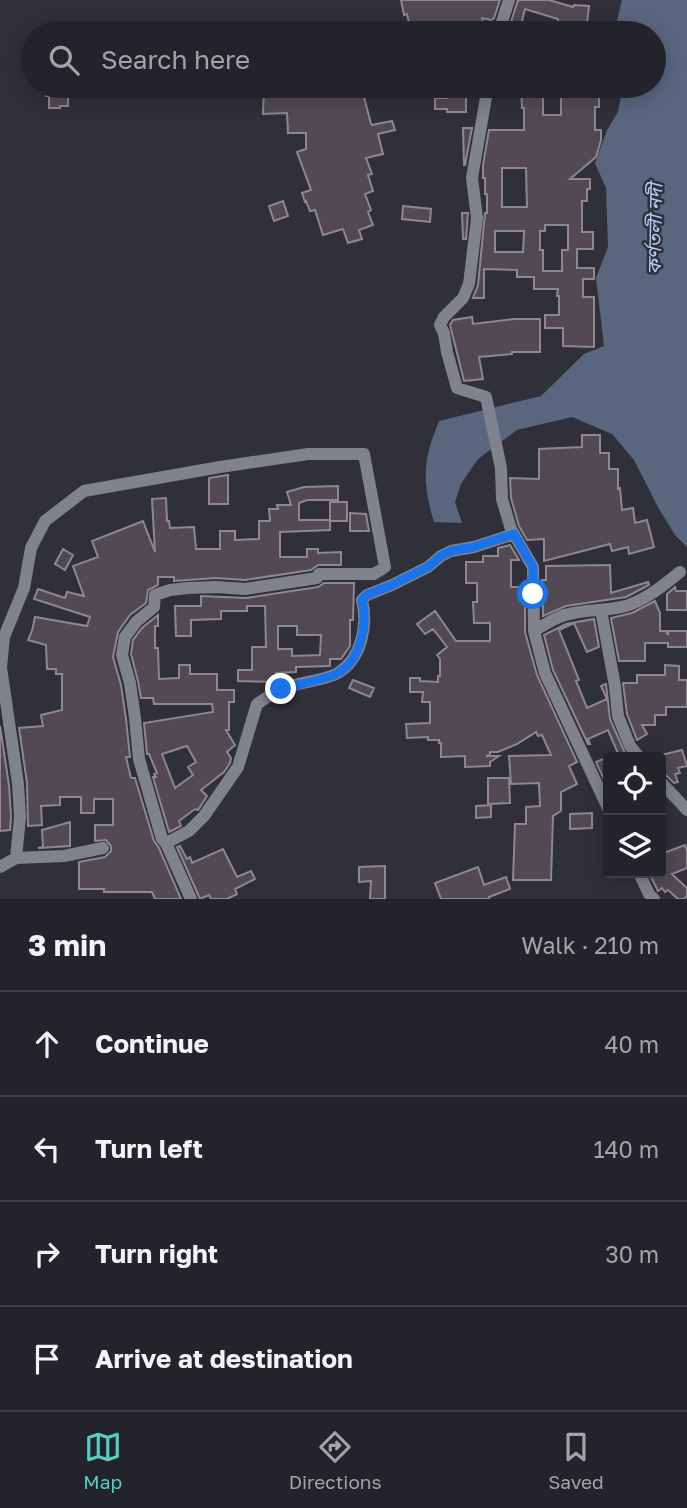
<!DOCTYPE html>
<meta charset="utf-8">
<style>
body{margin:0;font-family:"Golos Text","Noto Sans Bengali",sans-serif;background:#2b2c33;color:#f1f3f6}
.controls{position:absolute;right:21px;bottom:21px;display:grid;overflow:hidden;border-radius:7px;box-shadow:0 4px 18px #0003}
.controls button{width:63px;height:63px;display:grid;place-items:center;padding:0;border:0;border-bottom:2px solid #404147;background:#23242b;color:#f1f3f6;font:35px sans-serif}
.stop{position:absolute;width:21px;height:21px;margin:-16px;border:5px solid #1a73e8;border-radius:50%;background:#fff}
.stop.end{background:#1a73e8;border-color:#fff;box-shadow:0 2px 7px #0008}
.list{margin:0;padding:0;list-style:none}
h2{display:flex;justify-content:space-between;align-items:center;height:91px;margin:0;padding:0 28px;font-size:30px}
h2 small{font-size:23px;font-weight:400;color:#a3a4a9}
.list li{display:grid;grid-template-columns:46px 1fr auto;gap:21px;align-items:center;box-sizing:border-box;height:105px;padding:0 28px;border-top:2px solid #404147}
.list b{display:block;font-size:26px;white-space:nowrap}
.list em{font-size:23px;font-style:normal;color:#a3a4a9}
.icon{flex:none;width:38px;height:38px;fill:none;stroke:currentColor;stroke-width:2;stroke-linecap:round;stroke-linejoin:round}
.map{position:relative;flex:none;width:687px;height:899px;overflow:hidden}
.search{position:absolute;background:#23242b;box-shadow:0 4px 18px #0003;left:21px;right:21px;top:21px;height:77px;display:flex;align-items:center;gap:18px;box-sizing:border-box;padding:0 24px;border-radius:38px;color:#a3a4a9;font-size:26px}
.sheet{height:511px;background:#23242b}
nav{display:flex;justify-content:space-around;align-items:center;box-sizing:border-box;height:98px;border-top:2px solid #404147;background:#23242b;font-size:19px;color:#a3a4a9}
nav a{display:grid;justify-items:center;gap:4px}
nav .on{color:#56cec3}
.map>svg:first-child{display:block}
.water{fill:#59667e}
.building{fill:#514a53;stroke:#8f8790;stroke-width:2;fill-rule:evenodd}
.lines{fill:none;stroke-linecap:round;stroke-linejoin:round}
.minor{stroke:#80828d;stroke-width:12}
.route{stroke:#1a73e8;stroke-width:9}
.labels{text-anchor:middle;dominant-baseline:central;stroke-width:5;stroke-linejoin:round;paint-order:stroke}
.water-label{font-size:19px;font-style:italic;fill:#b4cdfb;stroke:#2f3039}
</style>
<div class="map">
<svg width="687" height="899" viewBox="0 0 687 899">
<rect width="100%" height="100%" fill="#2f3039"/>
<path class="water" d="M622,0h65v547l-12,-12 -16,-26 -25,-49 -22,-26 -40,-17 -55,13 -39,29 -17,25 -6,18 7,21 -28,-1c-7,-22 -11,-45 -6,-68 2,-11 7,-22 11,-33l102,-25 43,-42 20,-8 -8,-68 12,-31 -2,-59 -11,-25 12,-33 11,-18 5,-26h31v-53h-40z"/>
<path class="building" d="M401,0h99l-6,18 -3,2 -9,-2 2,9 -21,4 -2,-9 -50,10 -4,-18 -3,1z
M518,0h31l24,7 1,-2 15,1 -3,25 -17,-2v4h-11v-14l-33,-10 -6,24h-14l4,-5z
M325,86h43l4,7 -8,4 7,27 1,1 20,-4 3,9 -17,4 5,20 -17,4 6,16 -4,1 5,16 -8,3 6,16 -3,2 5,13 -14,5 3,9 -14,4 -5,-14 -20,6 -8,-25 -5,1 -4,-10 -1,1 -3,-9 9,-3 -14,-38 9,-3v-16h-18l-1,-20 -24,1 1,-27z
M447,86h19v26h-19v-3h-12v-11h12z
M521,86h48l11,1v2h10v2h9v16h-4v23h6v10l-5,17 -26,22h20v10h-3v12h-5v31h11v17h-16v19h17v11h-11v18h11v50l-31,-1v-18h-18v-13h14v-19h-2l1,-7h-24v-12h-17v-7l-33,-1v29h-11l5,-13 7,-72h2v-19h-2v-16h-2v-13l6,-35h35v-22h-2zM543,95h18v20h-18zM502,168h24l1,39h-25zM545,225h23v25h-6v21h-19v-21h-3v-19h5zM495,231h29l-1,21h-28z
M46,87h10v3h12v16h-8v2h-11v-12h-3z
M463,128h9l-7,37h-1z
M283,201l5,15 -14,5 -5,-15z
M403,206l28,3 -1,13 -28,-3z
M462,213h6l-2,26h-3z
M472,317l1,7 41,-5h26v33h-28v2l-33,3 4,22 -19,2 -14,-56 3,-5z
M582,435h18v18h9v16h9v20l2,-1 2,22 11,-2 2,15 12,-3 7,27 -25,7 -1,-7 -16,4 -2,-7 -66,17v-22l-17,1 -8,-14 -8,-28 -1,-20 29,1v-30l43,-2z
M228,475v29h-19v-26z
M338,486v14h-31l-8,3v17h31v10l-50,2v25h27v-8h11v4l23,-1v13h-23l-7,5 -66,10 -29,-2 -42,3v-4h-16v8l-10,5 -2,13 -16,12 -12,17 -5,25 8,28 5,34 4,38h-4l5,21h4l19,63 5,7 22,51h-26l-3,-7h-48v-3h-25v-27l26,-5 6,-6v-5l-5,-6 -11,1v-16h18v-26h-19v14h-13v-16h-21v8l-19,1 1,19 -14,1 -1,-43 -8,-55 24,-2 -2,-11 21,-5v-36h-6v-5h-9l-1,-24 -18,-5 4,-9 3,-14 52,9 3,-9 -56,-18 4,-10 27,9 2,-6 17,4 -11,-30 25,-9 -6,-16 51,-20 12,31 -3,-53 14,-1 1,23h2l1,7 24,-1 2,22h24v-18h15v9l24,-1v-18h11l-1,-12h9l-1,-4h14l-4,-13 17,-5z
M330,502h17v19h-17z
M350,513l16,1 3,17h-19z
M510,545l9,15h-8v27h14v45l12,43 40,87 -8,4 8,18 -16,8v19l-8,5 -2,64h-38l2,-56h11v-17l14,-1 -1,-23 -28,1 -2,-28 42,-1 -9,-20 -4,1 -2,-4 -19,12 -19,8h-8v3l-4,1h13l-9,6v4l-25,1v-11l-24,1v-14h-2v-3h-11v-3l-21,1 -1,-14 24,-1v-21h-8l1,-10h-13v-14h10v3l18,1v-6h2v-17l-3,-4 10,-8 -14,-18 -8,5 -8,-10 18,-13 21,30h34v-18h-16l-1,-21h4v-19h-11v-21h17v-6h15v-8z
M63,549l10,6 -8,15 -10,-6z
M610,565l1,28 37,-11 1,3 -23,12 -60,9 -23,10 -1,-36h4v-14z
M324,583h30l-1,37h-3v26l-9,13h-11v7l-34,1v5l-20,1v9l-38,-1v-11h14v-23h14l-1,-41h-18v5h-26v8l-30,1v16h-15l-1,-30h26v-10l45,2 72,-11zM278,626h19v9h24l-1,20 -28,1v-7h-14z
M675,587l1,4h11v19h-20v-16z
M655,601l5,12v18h6l2,4v-4h19v16h-19v-4h-23v18h-26l-8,-43 21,-5z
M158,615v11h-3v22h3l1,31 20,-1v-13h11v9h27v16h17v12h-5v28h-3l9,15 -8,7 4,6 -1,5 -6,9 -23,18 6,6 -9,14 -3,-1 -16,12 2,5 -12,6 -16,-55h3l-2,-3 3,-1 -8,-19h-2l-3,-31 69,-11 -1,-8h-58l-1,-6h-12l-3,-17 -7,-27 2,-14 9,-12zM187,746l9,16 -8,5 5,8 -18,13 -13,-34z
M594,619l5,28 -12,5 -13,-29 -15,7 20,50 -3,1 11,27 20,-9 -6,-13 5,-2 4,35 15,34 -6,3 -11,-26 -20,9 2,5h-2l-35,-74 -9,-35 22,-11z
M665,665l14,1v14h8v27h-21v8h-11v10h-13l5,9 -10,6 -10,-26 -4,-31h14v-8h28z
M353,680l21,8 -4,9 -21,-9z
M0,726l9,59 2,32 -1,13 -10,1z
M682,750l5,16 -9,2 2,5 -5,1 3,8 -4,1 -7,-7 -6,-3v-18z
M608,757v31l-12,-26z
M488,778h21l1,25 -22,1z
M491,805v12l-15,1v-12z
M592,813v15l-22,1v-15z
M70,822v24l-32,2 5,-1 -1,-17z
M685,845l2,6v17l-15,6 15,14v8l-3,3h-6l-10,-9 -3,2 -3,-4 -4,3 -9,-18h12v-19z
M180,846l7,13 3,-2 2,6 31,-14 14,28 14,-6 4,8 -20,10 2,5 -10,5h-16l-2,-4 -9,4 -23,-52z
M385,866v33h-15l1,-18 -12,1v-15z
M478,867l6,18 22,-8 4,12 -21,8v2h-48l-6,-16z"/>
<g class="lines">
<path class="minor" d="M496,33v-6l5,-2 8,-25
M488,86l-16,92 5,40 -8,66 -6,14 -19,19 -4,8 4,8 3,19 10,36 29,9 15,71 1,31 9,30 22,38 1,64 11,42 63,135
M601,610l14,76 3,30 12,30 9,11
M534,631c13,-8 25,-16 40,-18 18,-4 37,-2 55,-8 19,-7 35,-20 51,-33
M661,782l26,28
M166,843l23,-12 15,-15 34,-49 19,-63c8,-5 15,-11 23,-14 16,-8 45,-9 58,-17 24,-15 30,-48 24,-73l5,-5 25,-10 36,-18 13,-11 10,-5 23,-4 40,-13
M16,858l48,-2 39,-8
M0,867l16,-9 4,-41 -2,-33 -17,-117 3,-30 20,-49 7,-40 14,-27 39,-30 136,-24 88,-13h56l21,113 -11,7h-55l-2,4 -72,11 -29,-2 -28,1 -18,2 -15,5 -1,12 -18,15 -11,15 -3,18 8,28 5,35 4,41 23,80 4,4 25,56
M639,873l10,21 5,5"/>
</g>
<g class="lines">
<path class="route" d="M281,689c15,-4 42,-9 55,-15 25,-12 32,-50 26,-74l5,-5 25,-10 36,-18 13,-11 10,-5 23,-4 40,-13 19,33v27"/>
</g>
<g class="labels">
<g class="water-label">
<text transform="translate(654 229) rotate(-89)">কর্ণতলী নদী</text>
</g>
</g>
</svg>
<div class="controls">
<button><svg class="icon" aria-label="locate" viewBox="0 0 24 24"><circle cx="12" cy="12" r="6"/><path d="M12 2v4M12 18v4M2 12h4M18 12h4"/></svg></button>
<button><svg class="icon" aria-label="layers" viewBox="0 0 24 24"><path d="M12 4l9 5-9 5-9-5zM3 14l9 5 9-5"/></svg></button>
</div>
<div class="stop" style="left:533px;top:594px"></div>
<div class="stop end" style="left:281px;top:689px"></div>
<div class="search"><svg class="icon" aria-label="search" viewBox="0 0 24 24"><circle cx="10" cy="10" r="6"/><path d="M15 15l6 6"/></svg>Search here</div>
</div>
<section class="sheet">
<h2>3 min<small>Walk · 210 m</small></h2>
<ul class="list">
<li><svg class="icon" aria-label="ahead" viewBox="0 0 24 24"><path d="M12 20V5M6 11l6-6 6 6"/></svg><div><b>Continue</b></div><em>40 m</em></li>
<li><svg class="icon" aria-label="left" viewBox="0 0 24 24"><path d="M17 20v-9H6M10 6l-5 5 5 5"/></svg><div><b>Turn left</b></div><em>140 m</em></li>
<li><svg class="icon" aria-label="right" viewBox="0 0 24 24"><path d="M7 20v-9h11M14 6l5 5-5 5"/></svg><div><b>Turn right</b></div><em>30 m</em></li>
<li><svg class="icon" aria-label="arrive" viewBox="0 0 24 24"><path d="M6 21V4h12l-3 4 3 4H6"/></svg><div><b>Arrive at destination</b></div></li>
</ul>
</section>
<nav>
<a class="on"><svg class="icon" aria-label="map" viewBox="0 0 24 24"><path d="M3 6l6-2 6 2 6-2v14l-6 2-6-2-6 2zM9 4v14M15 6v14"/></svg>Map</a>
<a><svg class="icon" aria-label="directions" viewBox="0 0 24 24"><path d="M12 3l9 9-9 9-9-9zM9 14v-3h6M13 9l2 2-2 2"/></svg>Directions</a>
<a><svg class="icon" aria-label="saved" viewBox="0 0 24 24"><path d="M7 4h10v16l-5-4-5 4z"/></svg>Saved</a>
</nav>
